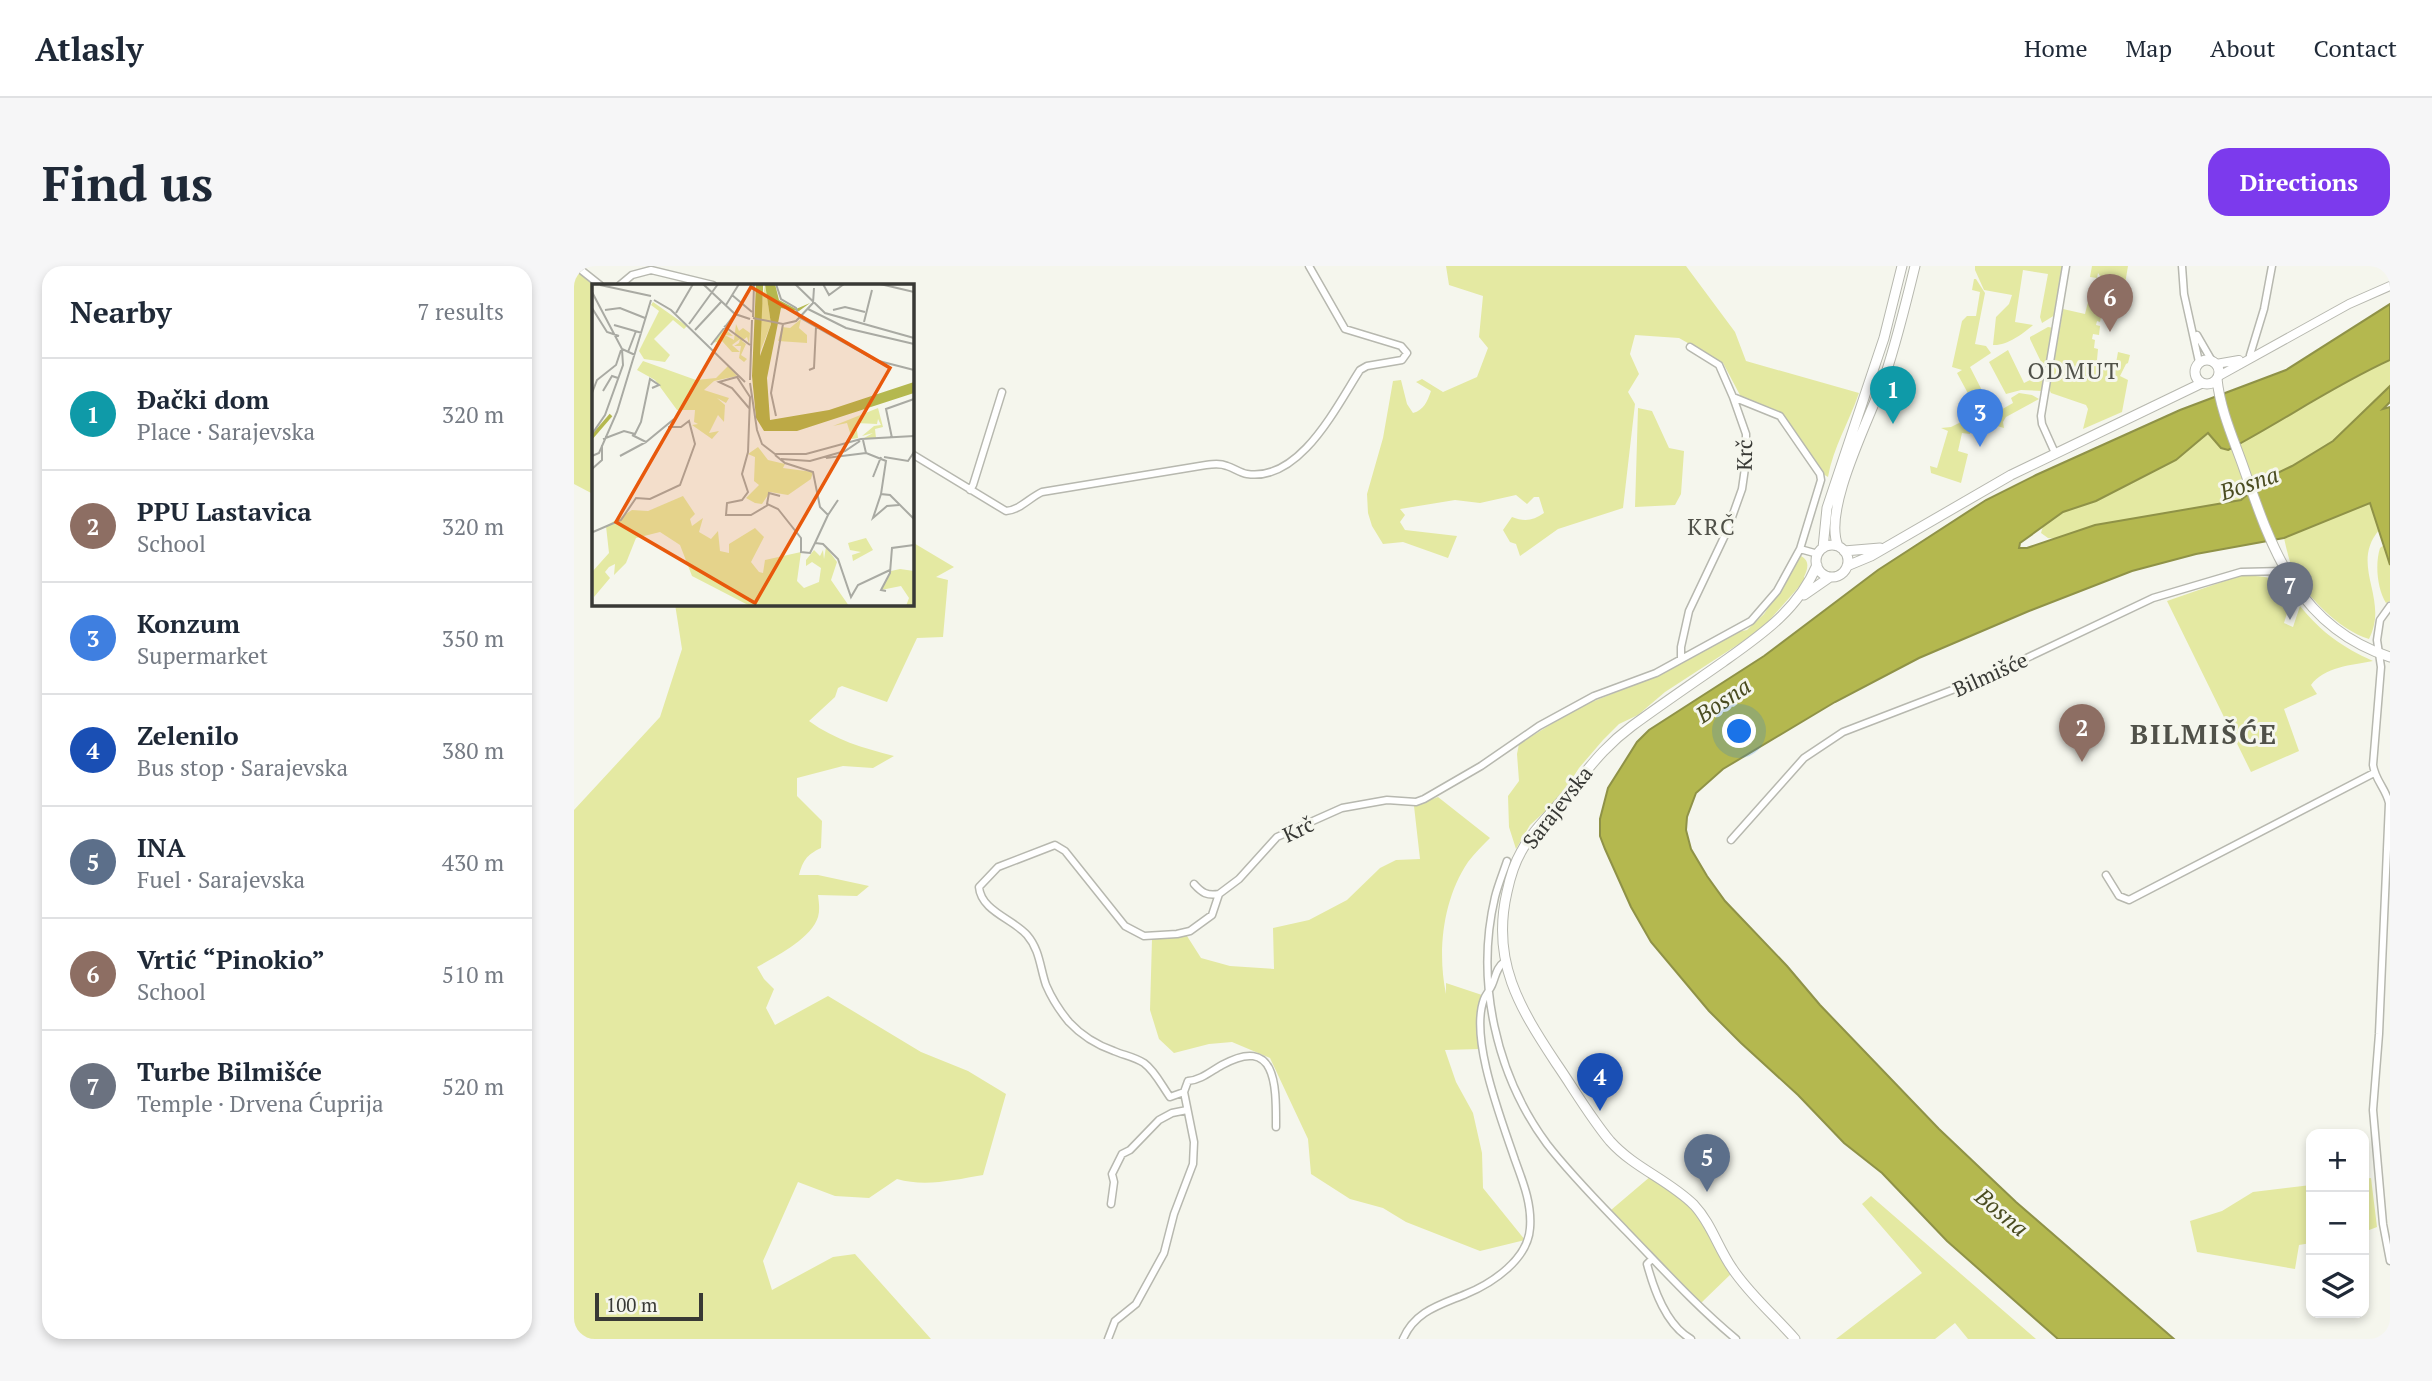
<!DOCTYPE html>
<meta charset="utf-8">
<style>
body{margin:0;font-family:"PT Serif",serif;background:#f6f6f7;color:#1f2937}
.controls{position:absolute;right:21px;bottom:21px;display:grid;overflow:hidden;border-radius:14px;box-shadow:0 4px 10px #0003}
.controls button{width:63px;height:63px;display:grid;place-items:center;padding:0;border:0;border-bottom:2px solid #e0e1e3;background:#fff;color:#1f2937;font:35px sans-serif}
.scale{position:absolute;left:21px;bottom:18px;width:108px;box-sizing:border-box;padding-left:7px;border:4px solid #383935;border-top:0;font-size:19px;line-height:24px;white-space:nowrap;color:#383935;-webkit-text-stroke:5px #f5f6ed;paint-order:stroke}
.you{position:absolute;left:1166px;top:466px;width:24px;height:24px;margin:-18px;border:5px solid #fff;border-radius:50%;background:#1a73e8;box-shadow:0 0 0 10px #1a73e833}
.badge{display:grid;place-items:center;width:46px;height:46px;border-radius:50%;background:#7c3aed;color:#fff;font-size:23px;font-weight:700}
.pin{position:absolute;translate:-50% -58px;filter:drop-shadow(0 2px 4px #0008)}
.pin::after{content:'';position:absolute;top:37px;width:24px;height:21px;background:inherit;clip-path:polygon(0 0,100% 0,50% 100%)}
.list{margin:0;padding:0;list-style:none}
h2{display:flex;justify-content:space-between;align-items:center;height:91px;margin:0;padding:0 28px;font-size:30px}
h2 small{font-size:23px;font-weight:400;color:#747a83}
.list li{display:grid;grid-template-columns:46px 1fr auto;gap:21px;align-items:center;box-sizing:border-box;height:112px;padding:0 28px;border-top:2px solid #e0e1e3}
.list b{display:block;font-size:26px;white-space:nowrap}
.list p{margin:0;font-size:23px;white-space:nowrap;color:#747a83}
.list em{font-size:23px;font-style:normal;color:#747a83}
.icon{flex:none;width:38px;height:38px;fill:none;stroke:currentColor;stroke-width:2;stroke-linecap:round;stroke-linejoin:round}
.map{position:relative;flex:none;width:1816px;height:1073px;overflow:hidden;border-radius:21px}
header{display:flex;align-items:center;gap:42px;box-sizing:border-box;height:98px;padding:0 35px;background:#fff;border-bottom:2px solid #e0e1e3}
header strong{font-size:33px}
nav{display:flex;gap:38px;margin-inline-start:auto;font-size:24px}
.intro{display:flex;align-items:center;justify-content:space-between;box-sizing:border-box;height:168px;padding:0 42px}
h1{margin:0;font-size:49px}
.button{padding:18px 32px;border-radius:21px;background:#7c3aed;color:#fff;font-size:24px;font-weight:700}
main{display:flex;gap:42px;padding:0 42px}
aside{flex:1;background:#fff;border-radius:21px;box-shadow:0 4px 10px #0003}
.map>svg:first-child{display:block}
.green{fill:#e4e9a2}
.water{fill:#b4b84f;stroke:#8f9247;stroke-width:2}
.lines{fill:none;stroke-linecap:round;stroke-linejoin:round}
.minor-casing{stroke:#b7b8af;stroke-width:9}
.tertiary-casing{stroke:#b7b8af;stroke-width:10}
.secondary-casing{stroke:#b7b8af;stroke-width:11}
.minor{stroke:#fff;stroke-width:6}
.tertiary{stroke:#fff;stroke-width:8}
.secondary{stroke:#fff;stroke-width:9}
.labels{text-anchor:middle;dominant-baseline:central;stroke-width:6;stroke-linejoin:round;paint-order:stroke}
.street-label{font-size:21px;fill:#383935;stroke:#f5f6ed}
.neighbourhood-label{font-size:23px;letter-spacing:2px;fill:#505149;stroke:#f5f6ed}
.water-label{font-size:23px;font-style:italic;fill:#4a4c21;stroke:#f5f6ed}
.district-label{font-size:28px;font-weight:bold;letter-spacing:2px;fill:#505149;stroke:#f5f6ed}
.inset-river{fill:none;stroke:#b4b84f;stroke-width:3.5}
.inset-road{fill:none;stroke:#a9aaa3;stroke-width:2}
.view{fill:#e8590c;fill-opacity:0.15;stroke:#e8590c;stroke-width:3.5}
.inset-edge{fill:none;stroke:#383935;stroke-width:3.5}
</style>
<header>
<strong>Atlasly</strong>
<nav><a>Home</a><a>Map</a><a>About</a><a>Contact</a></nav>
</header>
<div class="intro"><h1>Find us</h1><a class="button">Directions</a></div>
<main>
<aside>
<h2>Nearby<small>7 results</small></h2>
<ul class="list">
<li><span class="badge" style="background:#0f9aa8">1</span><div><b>Đački dom</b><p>Place · Sarajevska</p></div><em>320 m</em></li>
<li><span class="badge" style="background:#8d6e63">2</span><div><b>PPU Lastavica</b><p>School</p></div><em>320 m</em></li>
<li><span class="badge" style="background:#3f7fe0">3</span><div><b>Konzum</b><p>Supermarket</p></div><em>350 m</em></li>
<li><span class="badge" style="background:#1a4fb4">4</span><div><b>Zelenilo</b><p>Bus stop · Sarajevska</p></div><em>380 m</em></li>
<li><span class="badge" style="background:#5c6f8a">5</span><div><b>INA</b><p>Fuel · Sarajevska</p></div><em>430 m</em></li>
<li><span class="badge" style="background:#8d6e63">6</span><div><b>Vrtić “Pinokio”</b><p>School</p></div><em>510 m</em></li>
<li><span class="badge" style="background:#6b7280">7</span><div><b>Turbe Bilmišće</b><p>Temple · Drvena Ćuprija</p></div><em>520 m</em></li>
</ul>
</aside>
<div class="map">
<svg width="1816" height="1073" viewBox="0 0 1816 1073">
<rect width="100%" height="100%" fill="#f5f6ed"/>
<path class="green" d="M0,0l25,19h-6v209l-19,-10z
M872,0h240l49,66 11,29 113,32c-10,29 -26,55 -31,84l-5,-3 -42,-60 -40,-17 -18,-34 -44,-25 -44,-3 -5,19 9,20 -11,18 7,12 -12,104 -65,21 -38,27 -4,-12 -6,-2 -7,-12 9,-13c12,5 21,4 32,-4l-5,-16h-5l-7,7 -11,-9 -36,8 -25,-3 -55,9 5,6 -5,7 5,8 52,6 -9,22 -45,-16 -20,2 -11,-18 -4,-13 -1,-19 16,-56 10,-57 8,-1 6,24 6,9c11,-3 14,-11 18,-22l-15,-9 6,-3 21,13 34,-15 11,-29 -9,-11 4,-41 -34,-11z
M1401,0h88l-8,49 -13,8 -2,-6 8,-43 -25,-4 -8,52 18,3c-10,9 -27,21 -40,20l3,-28 13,-13 3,-9 -28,-5 -9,-20z
M1518,0h36l-3,18 -22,-4 -5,-7 -1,5 -7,-1z
M1400,13h2l9,14 -10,51 11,2 5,7 -21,14 20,39 -12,6 -21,-39 5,-3 -10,-3 10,-46 5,-5h9l4,-24 -8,-2z
M1517,24l36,7v7l-15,-3 -2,8 -7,-1 -3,14 -3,-1 -1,4 4,1 -1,9 -6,-1 -1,5 3,1 -1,8 4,1 -1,11 19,3 2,-11 12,3 -2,8 -2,1 -6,12 8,4 -6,32 -39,17 5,-20 -2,-4 -35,-12 -2,-4 14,-80 22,5z
M1474,61l6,1 -7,40h-3l-14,-29v-2z
M1434,84l16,33 12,-6 3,3 5,-1 -2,12 -21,-1 -15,4 -17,-32z
M1816,94v26l-57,55 -41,25 -25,12 -26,22 -146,25 -37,14 -10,-1 -7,-5 2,-7 20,-14 33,-11 80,-41 32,-27 13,15 7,2c55,-29 106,-64 162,-90z
M1445,127l13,2 7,4 -33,18 -3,5 1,6 -21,-6 -11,4 -2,8 -8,-1 -4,18 10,3 -7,29 -30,-10 -1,-7 7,2 11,-37 -7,-3 10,-1 20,-10 5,7 37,-21 -2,-5z
M1064,142l14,3 17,37 15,3 -3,43 -6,11 -40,2z
M1797,236l8,28c-30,36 11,68 -10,109 -30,-9 -66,-45 -78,-74 -3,-9 -5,-18 -7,-27z
M338,276l42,25 -18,10 12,3 -5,57 -26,1 -30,64 -45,-16 -4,2 -3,9 -26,24c26,19 54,27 85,35l-21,12 -30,-2 -46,12v18l25,25 -1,27c-15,7 -18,13 -22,27h19l51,11 -12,10 -39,-1c1,8 2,15 0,22 -7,22 -43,40 -61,50l7,12 10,10 -8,19 9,17 53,-29 93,56 47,19 38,23 -23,81c-29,5 -58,12 -86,4l-28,19 -34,-2 -37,-14 -35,79 9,29 61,-33 22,-3 76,85h-357v-529l86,-93 22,-68 -7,-45h237z
M1810,279l6,20v36l-4,2c-9,-15 -11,-39 -6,-55z
M1227,290c9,5 7,12 3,21l1,3 -39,44 -21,16 -80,52 -27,23 -19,9 -16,16 -24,28 -20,31 -29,26 -14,24 -7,-22 -1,-31 11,-15 -2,-27 2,-10 60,-37 78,-31 75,-43 15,-3 17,-16z
M1665,310c27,0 35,-2 53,21l-8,26 9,4 7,-21c21,26 42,41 73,55 -21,4 -49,6 -62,24l6,9 -33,15 15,42 -48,21 -84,-171z
M864,531l52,41c-8,8 -16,16 -22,24 -25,37 -31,89 -22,132v-11l36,12 -2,54 -35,1 11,32 17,31 9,40 1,35 42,52 -45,11 -74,-29 -23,-14 -33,-9 -39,-25 -3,-35 -38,-81 -38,-16 -23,2 -35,9 -15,-14 -9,-29 2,-71 35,-3 14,22 29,8 44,3 -1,-41 36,-8 38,-20 33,-32 16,-8 24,-1 -6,-53z
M1077,910l38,29 16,20 29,46 -33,32 -90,-93z
M1797,912l6,49 -13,5v-53z
M1737,919v58l-12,2 -4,24 -98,-17 -7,-31 32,-10 31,-19z
M1297,930l165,143h-68l-13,-16 -20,16h-99l86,-66 -60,-69z"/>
<path class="water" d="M1816,38v56c-57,26 -107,61 -162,90l-7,-2 -13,-15 -32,27 -80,41 -33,11 -43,31 -1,5h8l68,-23 146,-25 26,-22 25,-12 41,-25 57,-55v16l-7,7 7,-2v158l-20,-62 -86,35 -88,16 -64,17 -103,40 -110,47 -84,44 -112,67 -27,24 -9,24 -1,13 5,19 16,27 18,25 62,65 33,39 119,124 77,73 158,137h-116l-111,-98 -65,-68 -38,-30 -46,-48 -57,-52 -32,-32 -58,-69 -20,-35 -26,-58 -5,-13v-17l8,-31 29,-46 12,-12 115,-74 114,-86 108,-70 50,-25 144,-65 106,-40z"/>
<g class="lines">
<g class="minor-casing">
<path id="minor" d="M2,0l24,19
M1608,0l2,28 15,68
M46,19l12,-10 19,-5 62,15
M1623,69l15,26
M1116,81l29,18 14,32
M1676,89l14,-46 8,-43
M1481,187l-13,-29 -1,-8 25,-150
M338,188l94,57c14,-1 23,-13 36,-19l164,-27c7,-1 14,-2 21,1 7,2 13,7 20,8 53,8 89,-67 113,-104l7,-4 35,-6 5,-7 -6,-7 -56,-17 -36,-63
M396,224l3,-5 29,-93
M1226,283l18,5
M1816,340l-10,14 -3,20 4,27 -8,98c2,15 13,24 16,38l-10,231 -6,76 10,114 7,37
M1157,574l73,-82 39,-26 148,-57 162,-77 88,-26 43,-1
M933,595c-4,12 -9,24 -12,36 -20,84 1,178 52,247 24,31 52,59 79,87 36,37 70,75 110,108
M1532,609l13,21 10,4 245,-127
M620,618c8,9 13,12 25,10
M610,826l-14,5c-8,-11 -15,-26 -26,-34 -9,-6 -21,-8 -30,-12 -17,-6 -33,-16 -45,-29 -10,-12 -17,-23 -23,-37 -6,-17 -6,-35 -19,-50 -14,-16 -46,-24 -48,-48l19,-20 57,-22 10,6 60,75 19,10 33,-2 13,-3 22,-16 7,-21 20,-15 38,-42 65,-29 45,-8 29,2 8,-3 57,-33 58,-40 55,-30 62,-23 95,-52 26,-30 23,-42 21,-69 -1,-6 -40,-58 -47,-19 13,37v27l-4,28 -15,42 -38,80 -8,36v11
M537,938l3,-22 -2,-8 10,-20 8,-4 29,-30 13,-7 15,-3
M1078,993l-5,5c7,26 19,61 44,75
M534,1073l7,-18 21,-17 28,-51 10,-39 19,-50 1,-22 -10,-50 4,-11c13,-1 23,-10 34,-16 56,-31 54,24 54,62
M829,1073c12,-28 37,-34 63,-45 27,-11 62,-35 64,-66 2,-24 -7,-46 -15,-68 -13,-39 -46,-122 -31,-161 2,-5 6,-9 8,-14 4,-9 4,-17 12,-23"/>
</g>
<g class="tertiary-casing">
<path id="tertiary" d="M1642,98l23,-4
M1645,110l130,-72 41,-18"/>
</g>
<g class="secondary-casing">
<path id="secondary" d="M1621 106a12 12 0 1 1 24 0a12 12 0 1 1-24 0Z
M1643,113c3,30 16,59 26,87 29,84 55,161 147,191
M1242 295a16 16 0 1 1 32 0a16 16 0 1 1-32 0Z
M1264,280c-16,-37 33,-130 47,-170 12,-36 21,-73 30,-110
M1249,282l4,-40 57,-170 18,-72
M1270,285l36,-3
M1273,300l24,-10 140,-81 191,-92
M1230,329l26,-18
M1221,1073c-20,-23 -46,-45 -63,-71 -14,-20 -21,-45 -38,-63 -25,-25 -60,-37 -84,-64 -20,-24 -36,-52 -54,-78 -37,-56 -65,-102 -49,-171 3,-14 7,-28 14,-40 10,-19 28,-37 43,-54 24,-28 37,-49 68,-72 30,-22 61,-43 91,-64 38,-27 75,-52 94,-97"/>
</g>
<use href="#minor" class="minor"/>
<use href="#tertiary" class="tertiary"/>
<use href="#secondary" class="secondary"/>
</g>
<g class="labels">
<g class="street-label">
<text transform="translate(1170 189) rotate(-89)">Krč</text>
<text transform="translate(1416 408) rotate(-24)">Bilmišće</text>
<text transform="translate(983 541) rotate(-52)">Sarajevska</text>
<text transform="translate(724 563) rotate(-25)">Krč</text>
</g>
<g class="neighbourhood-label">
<text x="1500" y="104">ODMUT</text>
<text x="1138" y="260">KRČ</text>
</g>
<g class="water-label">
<text transform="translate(1675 217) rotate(-19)">Bosna</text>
<text transform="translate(1149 434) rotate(-34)">Bosna</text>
<text transform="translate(1428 946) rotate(40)">Bosna</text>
</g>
<g class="district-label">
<text x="1630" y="467">BILMIŠĆE</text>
</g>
</g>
<g transform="translate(18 18)">
<rect width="322" height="322" fill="#f5f6ed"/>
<path d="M173,0l6,40 -11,28 -1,-29zM61,18l34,24 -3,3 -11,-9 -19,19 16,16 -5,7 -21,-3 -5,-8 20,-40 -8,-6zM209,35l-2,9 8,7v8l-29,-2 4,-14 8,1zM144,40l3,7 4,-3 7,5 -1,11 -2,-7 -5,4 4,3 -5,11 6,4 -3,3 -5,-4 2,-12h-7l5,-3 1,-4 -8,6 8,7h-8l-10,-11 -10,2 12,-15 9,8 -8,-1 9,5zM51,77l53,19 20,-2 12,-12 9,10 -23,5 -10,9 25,8 -3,5 -9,-5 8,7 -1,17 -6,-7 -9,18 10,-2 -7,8 -20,-14 6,-1 -4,-2 1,-12h-18l-22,-30 -18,-10zM286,124l5,19 -8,2 1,9h-12l9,-5 -11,3 12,-10 7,-1 -3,-6 -1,5 -21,-1 2,15 -6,1 -5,-16 -14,3zM166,163l10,13 17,4 -2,4 30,4 -2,7 -23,16 -18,-3 -8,12 -7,-1 -9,-5 13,-13 -5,-4 1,-24 -7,-3zM91,212l12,18 -5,5 2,7 11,-8 -4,14 12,7 7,-8 2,20 9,2v-9l26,-16 9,9 -13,25 8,10 4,1 2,-13 36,-8 -4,29 7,7 15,-6 2,-14 -9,-6 -6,4v-6l8,-10 6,6 3,-6 1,9 2,-12 11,15 -6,18 18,26h-99l-58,-30 -12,-31 -20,-13 -24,6 -10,25 -12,12 1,-11 -6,3 -4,5 5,6 -16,19 -2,-25 17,-19 -3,-27 26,-16 16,1zM274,254l7,12 -20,11 -1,-6 9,-3 -11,-2 -2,-7zM308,285l14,2v35h-8l3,-8 -8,-12 -20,4 10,-19z" fill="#e4e9a2"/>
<path d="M164,0h7v5l-3,67 11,-32 -6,-40h10l4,16 17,9 14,-6 -11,8 -18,-3 -14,70 3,42 59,-10 85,-28v11l-117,38h-33l-8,-13 -4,-42z" fill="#b4b84f"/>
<path class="inset-river" d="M0,153l19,-22"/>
<path class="inset-road" d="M111,0l32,30 15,5M184,0l5,15 15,9 3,9 76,43 39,10M203,0l30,29 89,25M231,0l6,11 15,-11M288,0l34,8M8,1l51,11M0,8l30,57 13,6M140,11l20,17M62,16l17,10 74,72M134,21l13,-21M0,24l15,24 12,4M216,25l38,19 68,16M13,26l15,-2 25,10M241,26l12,-3 20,5M84,29l17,-29M161,33l1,-33M161,34l30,6 13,-3 17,-18 1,-15M272,38l8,-32M97,40l29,-40M22,41l28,8M132,42l26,19M103,46l26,-28M119,61l24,-31M36,68l8,-21M217,86l5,-2 2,-41M158,96l2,-60M158,99l7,47 5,14 13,10h31l55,-15 53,-3M11,107l9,-15 6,2M0,109l5,-13 19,-15 5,-15M157,124l-17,-20 -13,-6 18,-5 13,20 -2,55 -6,22 6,18 -6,8 -15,3 -1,12h25l17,-10M184,132l-5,-23 12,-69M0,150l13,-19 18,-50 -1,-16M40,151l14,7 28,-23M300,154l-6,-29 28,-10M11,155l21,-8 11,3 6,-12 9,-43 9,6 -7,3M271,156l3,13 20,8 -5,33 9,1 24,24M183,171l10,8 28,9 7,35 8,8 10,-15M0,172l7,-3 18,-41 34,-112M28,172l26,-14M292,173l24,4 6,-9M234,174l40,-5M189,175l29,2 35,-10 15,-10M0,185l10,-9v-15M281,193l8,-20M289,210l-8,24 14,-12 12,-1M188,212l-11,-3 -2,11 11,5 23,29v14l9,1 5,-10M236,231l-13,28 8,1 15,15 13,38 7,-12 32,-15M1,248l28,-12 15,-22 14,1 30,-14 15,-41 -6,-23 -8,6h-13M294,307l-5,-1 9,-17 2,-25 22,-3"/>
<path class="view" d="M159,3l139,81 -135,235 -139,-81z"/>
<rect width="322" height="322" class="inset-edge"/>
</g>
</svg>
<div class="controls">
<button>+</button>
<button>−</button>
<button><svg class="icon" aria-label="layers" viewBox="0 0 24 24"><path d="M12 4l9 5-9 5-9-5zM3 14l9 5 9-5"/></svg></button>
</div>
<div class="scale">100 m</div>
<div class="you"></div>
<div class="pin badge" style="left:1319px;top:158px;background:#0f9aa8">1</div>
<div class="pin badge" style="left:1508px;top:496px;background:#8d6e63">2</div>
<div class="pin badge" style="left:1406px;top:181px;background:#3f7fe0">3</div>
<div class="pin badge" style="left:1026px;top:845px;background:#1a4fb4">4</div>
<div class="pin badge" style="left:1133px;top:926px;background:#5c6f8a">5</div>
<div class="pin badge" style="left:1536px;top:66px;background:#8d6e63">6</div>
<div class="pin badge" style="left:1716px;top:354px;background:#6b7280">7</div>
</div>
</main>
